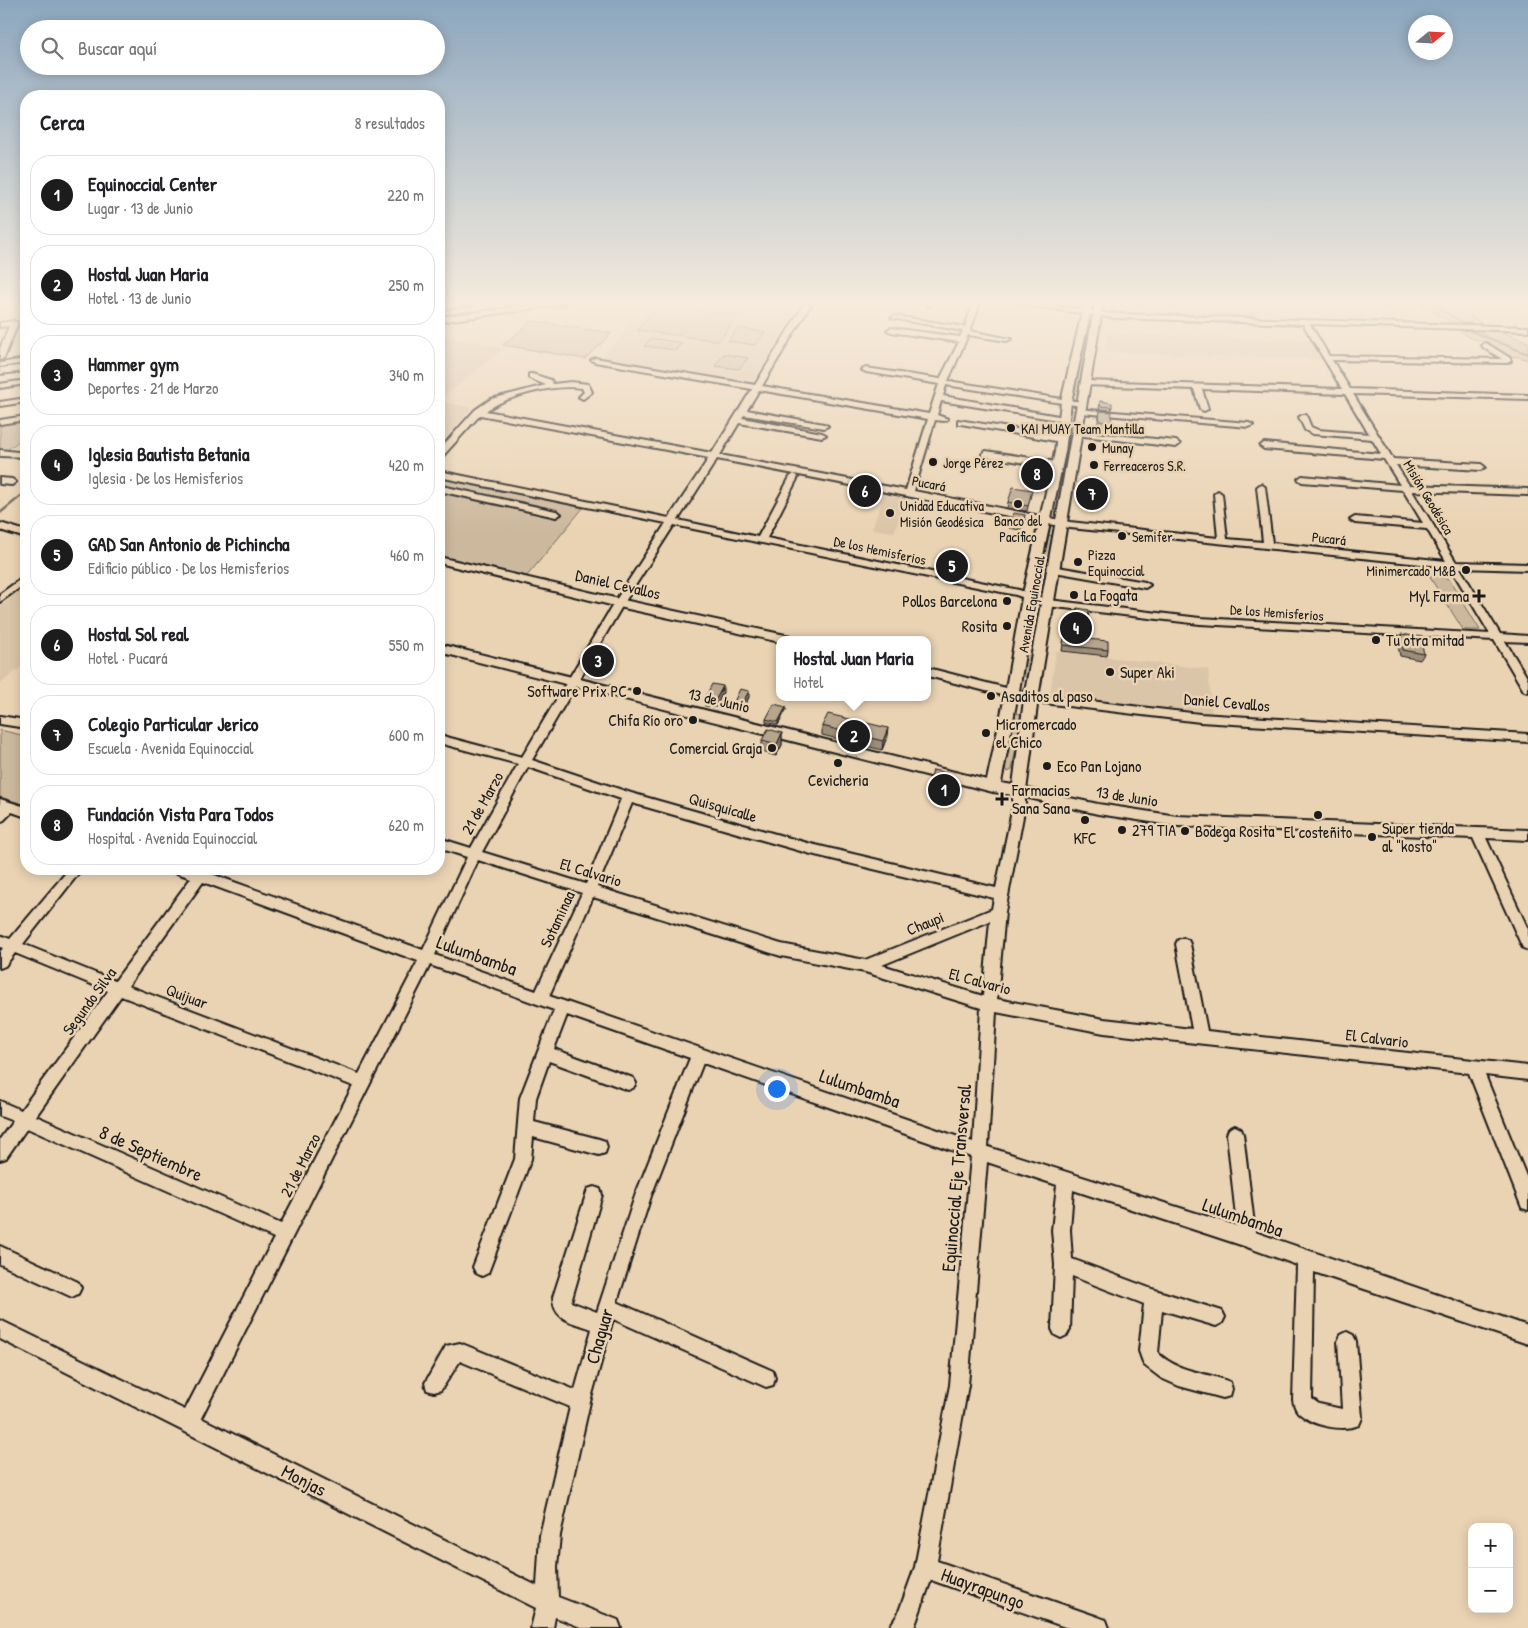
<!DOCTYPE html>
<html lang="es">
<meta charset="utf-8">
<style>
body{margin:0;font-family:"Patrick Hand",sans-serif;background:#f2f2f2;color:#202124}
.controls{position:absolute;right:15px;bottom:15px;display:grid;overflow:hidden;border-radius:10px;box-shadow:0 2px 12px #0003}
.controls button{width:45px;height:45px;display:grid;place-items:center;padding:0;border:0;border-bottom:1px solid #e0e0e0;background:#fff;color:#202124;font:25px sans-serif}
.compass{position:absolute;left:1408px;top:15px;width:45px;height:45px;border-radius:50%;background:#fff;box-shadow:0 2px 12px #0003;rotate:72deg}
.you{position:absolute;left:776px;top:1088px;width:18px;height:18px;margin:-12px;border:4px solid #fff;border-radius:50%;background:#1a73e8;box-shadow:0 0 0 8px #1a73e833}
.badge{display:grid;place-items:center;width:32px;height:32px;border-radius:50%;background:#1c1c1c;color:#fff;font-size:16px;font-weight:700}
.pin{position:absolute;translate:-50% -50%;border:2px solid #fff;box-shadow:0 1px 5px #0006}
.popup{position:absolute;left:776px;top:636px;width:155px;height:65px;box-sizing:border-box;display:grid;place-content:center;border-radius:10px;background:#fff;filter:drop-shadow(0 1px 4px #0005);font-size:16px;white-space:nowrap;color:#757577}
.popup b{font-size:19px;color:#202124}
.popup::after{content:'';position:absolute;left:50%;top:100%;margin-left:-10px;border:10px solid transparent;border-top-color:#fff}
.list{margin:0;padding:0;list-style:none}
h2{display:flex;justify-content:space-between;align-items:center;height:65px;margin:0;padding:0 20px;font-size:21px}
h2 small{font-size:16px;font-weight:400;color:#757577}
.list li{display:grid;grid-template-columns:32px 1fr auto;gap:15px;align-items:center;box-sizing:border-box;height:80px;margin:0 10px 10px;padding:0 10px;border:1px solid #e0e0e0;border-radius:20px}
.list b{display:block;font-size:19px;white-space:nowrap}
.list p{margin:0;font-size:16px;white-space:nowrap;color:#757577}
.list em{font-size:16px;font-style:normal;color:#757577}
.icon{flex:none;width:28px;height:28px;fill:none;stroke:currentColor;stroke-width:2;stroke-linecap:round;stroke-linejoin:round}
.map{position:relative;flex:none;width:1528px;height:1628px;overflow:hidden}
.search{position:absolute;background:#fff;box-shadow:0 2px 12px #0003;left:20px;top:20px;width:425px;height:55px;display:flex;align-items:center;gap:12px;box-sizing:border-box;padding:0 18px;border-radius:28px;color:#757577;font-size:19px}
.panel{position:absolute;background:#fff;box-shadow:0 2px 12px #0003;left:20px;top:90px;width:425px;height:785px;border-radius:20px}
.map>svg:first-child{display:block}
.built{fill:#dbc5a8}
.green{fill:#ccb89d;stroke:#746a5c}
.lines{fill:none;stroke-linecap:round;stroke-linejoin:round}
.stream-far1{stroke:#6c6357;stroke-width:2}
.stream{stroke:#6c6357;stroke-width:2.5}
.minor-casing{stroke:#1c1c1c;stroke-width:4}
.major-casing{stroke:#1c1c1c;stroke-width:4}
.minor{fill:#ead3b3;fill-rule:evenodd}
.major{fill:#ead3b3;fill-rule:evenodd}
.wall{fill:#9d8e7a;stroke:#1c1c1c}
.shaded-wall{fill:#807463;stroke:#1c1c1c}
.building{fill:#b7a58e;stroke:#1c1c1c}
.poi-dot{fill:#1c1c1c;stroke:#ead3b3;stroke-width:2}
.labels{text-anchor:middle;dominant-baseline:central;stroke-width:5;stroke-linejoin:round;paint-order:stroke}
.far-poi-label{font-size:14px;fill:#1c1c1c;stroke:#ead3b3;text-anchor:start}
.far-street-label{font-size:14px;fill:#1c1c1c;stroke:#ead3b3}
.street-label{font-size:16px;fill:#1c1c1c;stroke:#ead3b3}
.poi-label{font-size:16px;fill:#1c1c1c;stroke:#ead3b3;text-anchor:start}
.near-street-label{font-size:19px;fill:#1c1c1c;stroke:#ead3b3}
</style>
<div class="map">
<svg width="1528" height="1628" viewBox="0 0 1528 1628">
<rect width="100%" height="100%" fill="#ead3b3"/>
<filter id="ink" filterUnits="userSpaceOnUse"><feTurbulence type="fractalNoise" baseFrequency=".02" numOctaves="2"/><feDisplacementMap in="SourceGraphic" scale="10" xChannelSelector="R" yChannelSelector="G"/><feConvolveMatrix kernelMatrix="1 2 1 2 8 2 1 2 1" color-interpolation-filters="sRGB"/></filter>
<g filter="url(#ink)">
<path class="built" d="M649,304h151l-48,80 -151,-25z
M1248,304h136l14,18 -78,-3 -9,-3 -55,2z
M1108,334l205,6 11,20 -219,-8z
M439,336l66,12 -66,52z
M439,401l33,7 -33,37z
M884,494l24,4 -14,34 -22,-3z
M26,584v79l-26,21v-77z
M1056,651l152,18 4,44 -162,-18z"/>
<path class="green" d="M1112,304h136l7,12 -144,-4z
M1422,304h37l22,20 -26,-1 -19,-9z
M659,305l79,10 -19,26 -82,-11z
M1088,320h4l-13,74 -6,-1z
M532,321l80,12 -27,26 -82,-14z
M738,328l27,4 -10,13 -27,-4z
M1456,328l43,3 29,11v18l-9,-3 -11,-1 -18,-12 -21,-7z
M651,338l31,5 -6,7 -32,-4z
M724,354l24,4 -9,11 -24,-3z
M1070,410l5,1 -17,99 -7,-1z
M26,421v15l-22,16 -4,-1v-26z
M439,477l144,31 -56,68 -88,-20z
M1047,535l7,1 -10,48 -6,-1z
M1431,575l18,4 31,51h-13l-5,-2 -31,-49 -1,-3z
M1032,615l7,1 -10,61 -7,-1z
M1014,713l8,1 -10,56 -4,2 -4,-4z
M0,730l26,6v69l-26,-8z"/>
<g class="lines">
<path class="stream-far1" d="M1434,304c11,11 27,14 37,27l57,23"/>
<path class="stream" d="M0,513l26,-21"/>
<g class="minor-casing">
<path id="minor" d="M451,304h22l-34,6v-4z
M507,304h6v1l-3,2z
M804,304h7l-49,82 167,28 10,-30 -73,-12 -4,-2 4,-2 74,11 19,-37 -68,-10 -4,-2 4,-2 69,9 3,-6 -72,-13 4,-2 70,11 8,-23h7l-10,27 41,8 -4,2 -39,-6 -20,46 133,21 4,2 -4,2 -135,-21 -3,11 121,21 4,2 -4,2 -123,-20 -4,14 11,4 -4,2 -9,-1 -21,71 156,31 148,16 -4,-44 4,-3 4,3 5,45 36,3 -6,-55 4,-3 4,3 7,56 174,18 -19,-32 -72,-6 -5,-3 5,-3 68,6 -20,-33 -101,-8 -4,-3 4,-3 98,9 -16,-26 -120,-10 -4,-3 4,-3 117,11 -9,-15 -59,-5 -8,-4 -6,-13 4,-2h3l5,12 7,3 51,4 -24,-40 -143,-5 6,20 -4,2 -4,-2 -6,-20 -109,-4 -4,-2 4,-2 257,8 -39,-65 -188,-6 -96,-14h22l74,10 413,13v4l-218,-7 19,32 173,3 -19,-12 -1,-2 4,-2 24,15 1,3 -4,2 -175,-3 18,29 178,6v4l-175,-5 40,65 88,5 4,3 -4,3 -85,-5 13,20 119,4v6l-116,-4 44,71 72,2v6l-68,-2 40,66 28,2v6l-23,-1 23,38v13l-4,-1 -30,-51 -294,-16 -153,-18 -31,-11 -342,-70 -50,78 -92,157 99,33 180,51 185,44 17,-82v-15l6,-4 79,17 79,12 351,14v10l-42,-2 42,91v21l-5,-2 -2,-4 -48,-106 -296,-12 -79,-12 -73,-17v9l-20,106 -8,87 107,20 88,10 -16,-85 2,-4 5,-2 5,2 2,4 17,87 321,35v14l-43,-5 43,106v29l-6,-2 -53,-135 -365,-40 -108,-21 -8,135 249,79 -10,-92 2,-5 6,-3 6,3 2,5 12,98 273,94v18l-214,-72 -2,127 7,5 23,5 -4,-68 3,-6 6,-3 6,3 3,6 6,77 -3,7c-17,7 -45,1 -59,-11 -4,-3 -6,-9 -7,-14l4,-135 -50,-18 -174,-57 -3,40 2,29 80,30 70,22 3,6 -3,6 -6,3 -54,-16 -4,43c19,19 48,19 72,29l2,7 -2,7 -7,2 -44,-12 -18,-8 -17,-13 -5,-14 5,-47 -72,-28 -2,53 -3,6 -6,3 -6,-3 -3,-6 3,-64 -3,-35 5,-45 -70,-23 -19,223 -31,176 161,56 8,3 3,8h-41l-137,-48 -17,48h-25l9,-14 17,-47 35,-182 21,-228 -268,-94 -52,133 -34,106 156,69 2,7 -2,7 -7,2 -153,-68 -23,83 -30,133 -3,32 1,30 60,23 3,8h-38l-28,-11 -2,11h-22l5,-20 -536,-269v-19l185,90 89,-172 -247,-110 -21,30 -6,2v-21l13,-18 -13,-5v-15l21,9 87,-119 -93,-38 -10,13 -5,2v-16l3,-4 -3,-1v-12l10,4 59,-70h13l-59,75 92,37 76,-103 -14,-5 -1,-4h35l-2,4 214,77 44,-93 -28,-9v-10l32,10 47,-84 -79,-21v-8l83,22 92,-154 52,-80 -227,-46v-6l230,47 40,-60 -229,-43 -38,42h-3v-7l36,-40 16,-11 55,-14 -17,-7v-4h3l19,6 2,4 18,-2 17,2 4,8 -9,7 -4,-2 5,-5 -2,-4c-27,-4 -74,7 -96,23l226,42 40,-64 -157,-27 -4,-2 4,-2 160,27zM759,390l169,29 -22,71 -186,-35 19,-32 83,14 4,-2 -4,-2 -80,-15 2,-3 80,13 4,-2 -4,-2 -77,-14zM717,459l353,69 380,39 40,67 -290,-16 -151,-18 -30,-10 -252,-52 31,-61 -4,-3 -4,3 -32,60 -80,-17zM528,767l93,32 -35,85 -104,-32zM632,803l179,51 183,44 -2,11 -127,51 -84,-16 -184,-57zM478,860l104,33 -46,98 -101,-36zM203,882l215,79 -59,113 -231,-88zM593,897l188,59 84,16 116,36 -8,134 -424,-146zM990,921l-7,75 -101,-31zM430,965l124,45 -34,88 -5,61 -42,108 3,6 6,3 6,-3 43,-114 2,-22 66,18 6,-2 2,-6 -2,-6 -6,-2 -65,-17 2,-24 13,-37 79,29 5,-2 3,-5 -3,-5 -79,-29 13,-34 123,43 -55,138 -38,116 -26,-10 31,-107 -2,-6 -6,-2 -6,2 -2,6 -33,102c0,24 20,25 39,32l-17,61 -115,-47 -14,3 -21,37 2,7 7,2 7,-2 19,-29 110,46 -30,128 -3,51 -336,-168zM121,996l232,90 -72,138 -245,-108z
M925,304h6v1l-3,2z
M14,321l4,2 -14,35 -4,2v-11l9,-23 -9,1v-4z
M26,359v4l-26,4v-4z
M26,380v4l-26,4v-4z
M26,398v4l-26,4v-4z
M1077,409l172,14 4,2 -4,2 -169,-14 -4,-2z
M26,416v4l-26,4v-4z
M958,420l103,16 4,3 -4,3 -100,-18h-3z
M1073,431l103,10 4,3 -4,3 -100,-12h-3z
M0,450l26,3v4l-26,-1z
M986,451l71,11 4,3 -4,3 -74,-12 -1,-2z
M0,478l12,1 4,3 -4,3 -12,-1z
M442,486l114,25 5,3 -5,3 -117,-26v-4z
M1052,566l93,16 5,3 -5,3 -96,-17 -2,-2z
M26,575v8l-26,19v-8z
M1031,694l169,20 328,20v8l-328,-20 -173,-21 -2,-3z
M0,716l26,4v8l-26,-4z
M0,799l26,8v10l-14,-5 -8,8 -4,2z
M0,1246l78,36 3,6 -3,6 -6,3 -72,-33z"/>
</g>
<g class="major-casing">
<path id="major" d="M540,304h26l-127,18v-5z
M1084,304h8l-21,98 -6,50 -31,146 -15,93 6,1 70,-388h8l-65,394 -12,93 -2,4 -5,1 -26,-4 -554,-140v-8l548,136 18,-84 -77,-20v-8l78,20 16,-90 33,-146 6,-50zM1017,699l7,1 -11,85 -12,-2z
M26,365v6l-26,3v-6z
M0,523l26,8v7l-26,-8z
M439,557l180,42 171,37 6,4h-16v2l-161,-35 -180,-44z"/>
</g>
<use href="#minor" class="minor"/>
<use href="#major" class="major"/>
</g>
<path class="wall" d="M1100,401l12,6 -1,3 -12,-1z
M1100,411l11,11 -1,5 -13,-1z
M1032,490l-5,21 -20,-3 1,-6z
M1025,515l-4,15 -12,-2 1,-6z
M1077,608l10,31 21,11 -1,6 -45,-5 2,-14h1l2,-14 1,-6 8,2v-5z
M1401,634l23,20 -4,6 -20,-4 -3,-16z
M723,692l-7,15 -11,-1 -1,-6z
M749,697l-7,15 -9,-2v-6z
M786,707v3l-8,15 -12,-3v-3z
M822,726l65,11 -5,13 -60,-15z
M782,733v12l-6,11 -14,-4v-12z
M951,774l-5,23 -18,-3 2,-12z"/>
<path class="shaded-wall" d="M723,686v6l-7,15 -1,-6z
M749,691v6l-7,15 -1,-6z
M786,707v3l-8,15v-3z
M888,728l-1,9 -5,13 1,-9z
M782,733v12l-6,11 1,-12z"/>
<path class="building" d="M1100,401l12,2v4l-12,-1z
M1100,411l12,1 -1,10 -12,-1z
M1013,487l19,3 -4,16 -20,-4z
M1014,513l11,2 -3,10 -12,-3z
M1077,608l12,2 -2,29 21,2v9l-45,-5 1,-8h3l1,-20 9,2z
M1401,634l19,3 4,17 -21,-4z
M712,684l11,2 -8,15 -11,-1z
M740,689l9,2 -8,15 -8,-2z
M774,704l12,3 -8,15 -12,-3z
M828,714l60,14 -5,13 -61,-15z
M768,729l14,4 -5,11 -15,-4z
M933,770l18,4 -2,11 -19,-3z"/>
</g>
<linearGradient id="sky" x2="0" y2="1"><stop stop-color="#8ba6be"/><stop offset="0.57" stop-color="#f6ebdd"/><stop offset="1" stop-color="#f6ebdd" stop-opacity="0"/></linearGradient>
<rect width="1528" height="532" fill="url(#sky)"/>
<g class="poi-dot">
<circle cx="1011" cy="428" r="5"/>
<circle cx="1092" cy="447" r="5"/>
<circle cx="933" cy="462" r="5"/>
<circle cx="1094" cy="465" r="5"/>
<circle cx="1018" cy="504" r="5"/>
<circle cx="890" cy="513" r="5"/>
<circle cx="1122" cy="536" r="5"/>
<circle cx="1078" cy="562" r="5"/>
<circle cx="1466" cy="570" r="5"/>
<circle cx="1074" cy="595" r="5"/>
<path d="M1476.5 588.5h5v5h5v5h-5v5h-5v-5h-5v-5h5z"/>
<circle cx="1007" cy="601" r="5"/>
<circle cx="1007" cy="626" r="5"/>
<circle cx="1376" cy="640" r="5"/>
<circle cx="1110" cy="672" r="5"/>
<circle cx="637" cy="691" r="5"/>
<circle cx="991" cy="696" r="5"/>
<circle cx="693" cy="720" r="5"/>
<circle cx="986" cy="733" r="5"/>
<circle cx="772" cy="748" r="5"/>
<circle cx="838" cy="763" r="5"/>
<circle cx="1047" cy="766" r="5"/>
<path d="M999.5 791.5h5v5h5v5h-5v5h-5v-5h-5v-5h5z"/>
<circle cx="1318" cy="815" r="5"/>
<circle cx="1085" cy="820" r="5"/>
<circle cx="1122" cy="830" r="5"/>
<circle cx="1185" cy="831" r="5"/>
<circle cx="1372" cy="837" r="5"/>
</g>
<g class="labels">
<g class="far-poi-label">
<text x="1021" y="428">KAI MUAY Team Mantilla</text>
<text x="1102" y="447">Munay</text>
<text x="943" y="462">Jorge Pérez</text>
<text x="1104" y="465">Ferreaceros S.R.</text>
<text x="900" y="505">Unidad Educativa<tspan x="900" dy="16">Misión Geodésica</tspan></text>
<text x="1018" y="520" text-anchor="middle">Banco del<tspan x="1018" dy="16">Pacífico</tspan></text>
<text x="1132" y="536">Semifer</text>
<text x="1088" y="554">Pizza<tspan x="1088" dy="16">Equinoccial</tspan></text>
<text x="1456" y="570" text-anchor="end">Minimercado M&amp;B</text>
</g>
<g class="far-street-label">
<text transform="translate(929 483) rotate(11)">Pucará</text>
<text transform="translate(1429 497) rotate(59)">Misión Geodésica</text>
<text transform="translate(1329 538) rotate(6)">Pucará</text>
<text transform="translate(880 550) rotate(12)">De los Hemisferios</text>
<text transform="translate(1031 604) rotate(-80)">Avenida Equinoccial</text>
<text transform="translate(1277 612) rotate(4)">De los Hemisferios</text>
</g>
<g class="street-label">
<text transform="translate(618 584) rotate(13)">Daniel Cevallos</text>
<text transform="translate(719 700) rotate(13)">13 de Junio</text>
<text transform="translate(1227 702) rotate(5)">Daniel Cevallos</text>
<text transform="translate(1127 796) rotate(9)">13 de Junio</text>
<text transform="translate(482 803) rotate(-61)">21 de Marzo</text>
<text transform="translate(723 807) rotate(16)">Quisquicalle</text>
<text transform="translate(591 872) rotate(17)">El Calvario</text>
<text transform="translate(557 919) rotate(-65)">Sotaminaa</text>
<text transform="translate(925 923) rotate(-22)">Chaupi</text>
<text transform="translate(980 981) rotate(15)">El Calvario</text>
<text transform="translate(187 996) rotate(21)">Quijuar</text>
<text transform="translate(89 1001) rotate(-54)">Segundo Silva</text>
<text transform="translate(1377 1038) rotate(7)">El Calvario</text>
<text transform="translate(300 1165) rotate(-63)">21 de Marzo</text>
</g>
<g class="poi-label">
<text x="1084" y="595">La Fogata</text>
<text x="1469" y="596" text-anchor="end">Myl Farma</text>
<text x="997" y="601" text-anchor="end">Pollos Barcelona</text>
<text x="997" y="626" text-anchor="end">Rosita</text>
<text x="1386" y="640">Tu otra mitad</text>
<text x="1120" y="672">Super Aki</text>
<text x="627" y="691" text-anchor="end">Software Prix PC</text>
<text x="1001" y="696">Asaditos al paso</text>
<text x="683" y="720" text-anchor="end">Chifa Río oro</text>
<text x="996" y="724">Micromercado<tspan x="996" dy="18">el Chico</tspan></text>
<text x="762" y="748" text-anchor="end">Comercial Graja</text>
<text x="1057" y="766">Eco Pan Lojano</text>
<text x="838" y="780" text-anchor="middle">Cevicheria</text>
<text x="1012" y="790">Farmacias<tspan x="1012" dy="18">Sana Sana</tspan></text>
<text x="1382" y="828">Super tienda<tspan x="1382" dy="18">al "kosto"</tspan></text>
<text x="1132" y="830">279 TIA</text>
<text x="1195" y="831">Bodega Rosita</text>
<text x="1318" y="832" text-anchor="middle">El costeñito</text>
<text x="1085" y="838" text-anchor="middle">KFC</text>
</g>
<g class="near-street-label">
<text transform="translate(477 955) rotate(20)">Lulumbamba</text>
<text transform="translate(860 1088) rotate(19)">Lulumbamba</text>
<text transform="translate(151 1153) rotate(24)">8 de Septiembre</text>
<text transform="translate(956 1178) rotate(-85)">Equinoccial Eje Transversal</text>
<text transform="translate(1243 1217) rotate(19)">Lulumbamba</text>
<text transform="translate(599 1336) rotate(-74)">Chaguar</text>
<text transform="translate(304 1480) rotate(27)">Monjas</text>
<text transform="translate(983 1588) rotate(20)">Huayrapungo</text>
</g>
</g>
</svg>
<div class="controls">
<button>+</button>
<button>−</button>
</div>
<svg class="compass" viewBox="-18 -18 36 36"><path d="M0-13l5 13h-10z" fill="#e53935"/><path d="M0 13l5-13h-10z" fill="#757577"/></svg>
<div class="you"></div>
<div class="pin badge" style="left:944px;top:790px">1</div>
<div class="pin badge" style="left:854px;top:736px">2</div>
<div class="popup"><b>Hostal Juan Maria</b>Hotel</div>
<div class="pin badge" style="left:598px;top:661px">3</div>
<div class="pin badge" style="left:1076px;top:628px">4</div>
<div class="pin badge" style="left:952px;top:566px">5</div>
<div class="pin badge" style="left:865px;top:491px">6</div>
<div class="pin badge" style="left:1092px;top:494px">7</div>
<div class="pin badge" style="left:1037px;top:474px">8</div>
<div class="search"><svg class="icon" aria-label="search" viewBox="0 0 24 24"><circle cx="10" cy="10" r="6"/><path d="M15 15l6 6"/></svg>Buscar aquí</div>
<section class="panel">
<h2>Cerca<small>8 resultados</small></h2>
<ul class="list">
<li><span class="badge">1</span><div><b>Equinoccial Center</b><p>Lugar · 13 de Junio</p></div><em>220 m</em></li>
<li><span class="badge">2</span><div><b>Hostal Juan Maria</b><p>Hotel · 13 de Junio</p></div><em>250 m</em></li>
<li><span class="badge">3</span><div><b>Hammer gym</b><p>Deportes · 21 de Marzo</p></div><em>340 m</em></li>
<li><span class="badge">4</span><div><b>Iglesia Bautista Betania</b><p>Iglesia · De los Hemisferios</p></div><em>420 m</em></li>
<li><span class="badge">5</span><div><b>GAD San Antonio de Pichincha</b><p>Edificio público · De los Hemisferios</p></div><em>460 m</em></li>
<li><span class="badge">6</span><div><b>Hostal Sol real</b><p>Hotel · Pucará</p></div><em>550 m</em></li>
<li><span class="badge">7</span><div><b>Colegio Particular Jerico</b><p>Escuela · Avenida Equinoccial</p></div><em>600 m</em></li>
<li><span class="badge">8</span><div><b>Fundación Vista Para Todos</b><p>Hospital · Avenida Equinoccial</p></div><em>620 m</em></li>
</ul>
</section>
</div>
